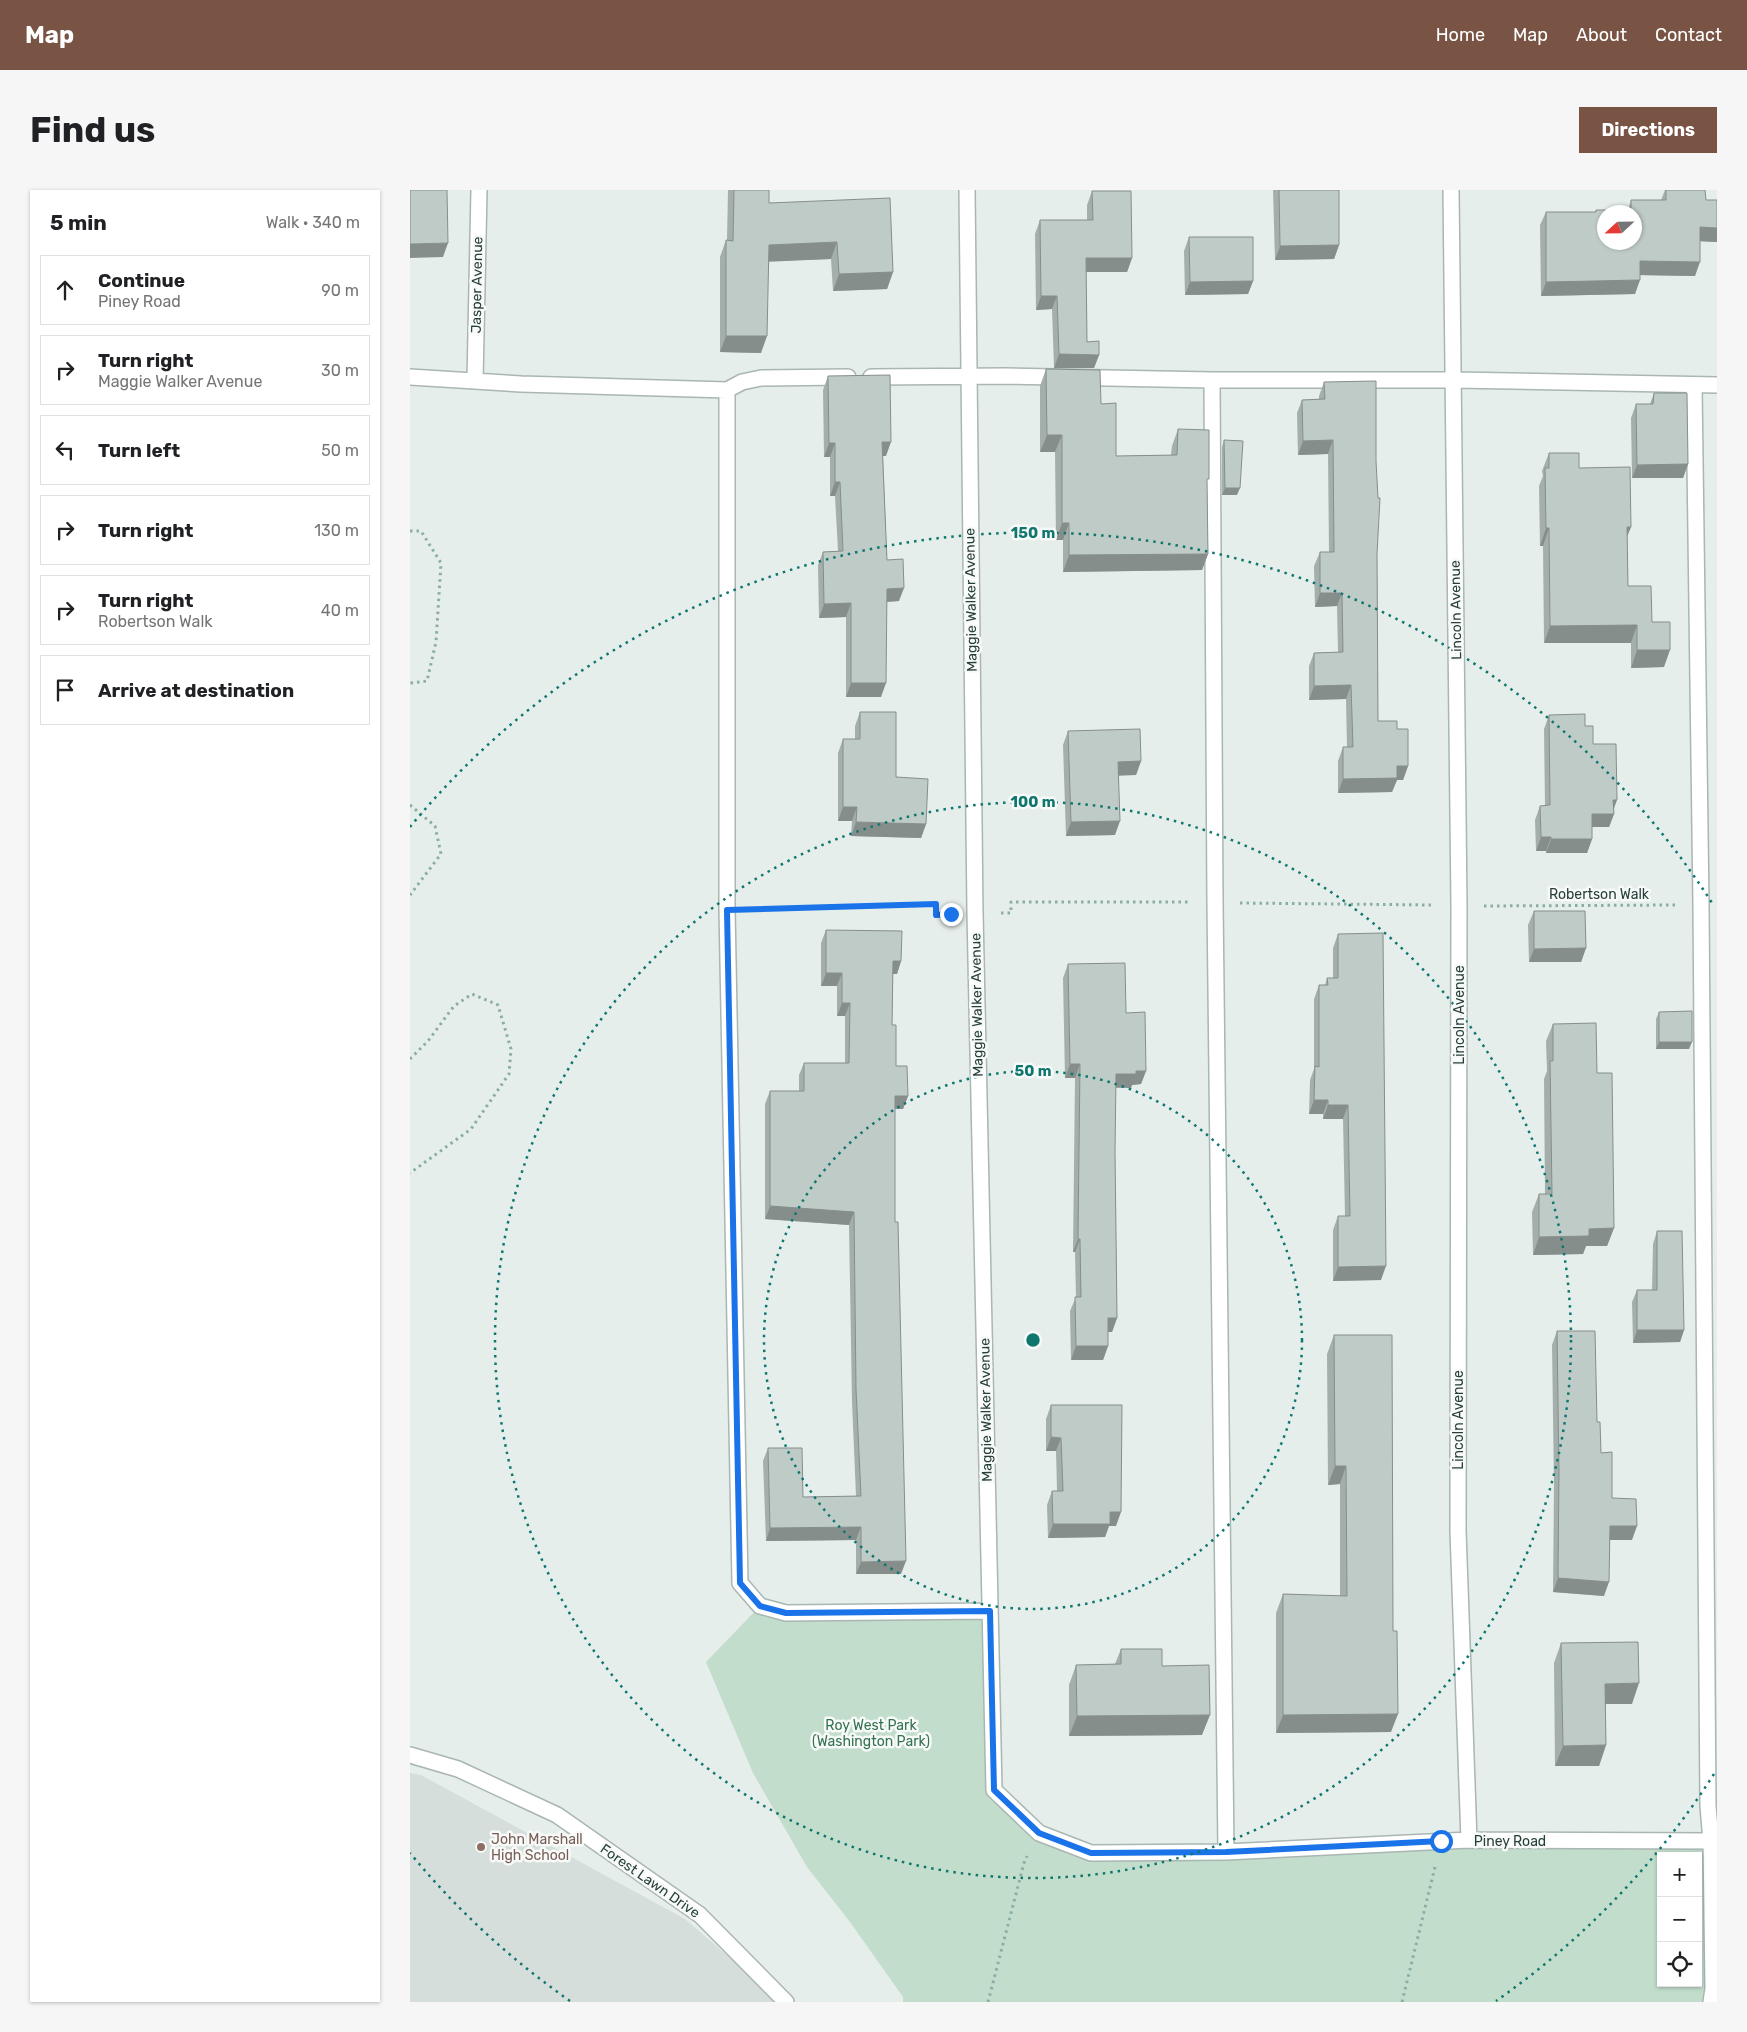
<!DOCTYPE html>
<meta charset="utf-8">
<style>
body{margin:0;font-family:Rubik,sans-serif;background:#f6f6f6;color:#202124}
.controls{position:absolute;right:15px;bottom:15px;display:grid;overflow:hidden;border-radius:0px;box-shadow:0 1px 4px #0004}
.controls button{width:45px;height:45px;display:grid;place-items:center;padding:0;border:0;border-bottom:1px solid #e0e0e0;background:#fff;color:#202124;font:25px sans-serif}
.compass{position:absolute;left:1187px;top:15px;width:45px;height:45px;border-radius:50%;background:#fff;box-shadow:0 1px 4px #0004;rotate:248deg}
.stop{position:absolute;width:15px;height:15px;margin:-11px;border:4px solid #1a73e8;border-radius:50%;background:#fff}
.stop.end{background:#1a73e8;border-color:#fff;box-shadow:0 1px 5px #0008}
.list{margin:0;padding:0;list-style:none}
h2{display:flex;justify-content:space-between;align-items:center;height:65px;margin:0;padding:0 20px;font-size:21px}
h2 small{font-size:16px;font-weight:400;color:#757577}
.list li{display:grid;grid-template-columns:32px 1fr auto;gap:15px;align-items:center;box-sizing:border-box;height:70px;margin:0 10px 10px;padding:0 10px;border:1px solid #e0e0e0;border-radius:0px}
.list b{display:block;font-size:19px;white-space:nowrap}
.list p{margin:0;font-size:16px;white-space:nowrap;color:#757577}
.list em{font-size:16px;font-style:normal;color:#757577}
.icon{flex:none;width:28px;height:28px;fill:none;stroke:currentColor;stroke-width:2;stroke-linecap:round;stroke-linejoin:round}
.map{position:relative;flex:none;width:1307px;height:1812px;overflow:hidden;border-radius:0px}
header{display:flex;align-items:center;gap:30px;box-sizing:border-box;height:70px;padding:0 25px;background:#795445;color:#fff}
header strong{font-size:24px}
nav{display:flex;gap:28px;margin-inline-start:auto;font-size:18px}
.intro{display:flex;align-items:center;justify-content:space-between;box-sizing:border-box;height:120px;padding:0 30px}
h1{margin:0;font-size:35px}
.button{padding:12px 22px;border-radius:0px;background:#795445;color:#fff;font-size:18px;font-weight:700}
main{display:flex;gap:30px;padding:0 30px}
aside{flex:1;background:#fff;border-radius:0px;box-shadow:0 1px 4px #0004}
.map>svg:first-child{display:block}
.built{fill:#d5deda}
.green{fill:#c2ddcb;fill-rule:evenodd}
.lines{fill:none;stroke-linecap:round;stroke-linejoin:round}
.minor-casing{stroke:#a9b6b2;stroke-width:18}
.path{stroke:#8aaea5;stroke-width:3;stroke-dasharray:2.5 4;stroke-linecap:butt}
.minor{stroke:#fff;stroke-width:15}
.wall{fill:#a4afab}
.shaded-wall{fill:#868e8b}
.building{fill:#bfcbc7;stroke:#868e8b;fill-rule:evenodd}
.route{stroke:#1a73e8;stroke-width:6}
.ring{fill:none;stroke:#0f766e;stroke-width:2.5;stroke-dasharray:2.5 5}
.education-dot{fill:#8d6e63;stroke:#f7faf9;stroke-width:2}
.labels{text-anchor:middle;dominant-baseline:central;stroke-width:5;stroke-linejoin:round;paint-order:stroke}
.street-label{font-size:14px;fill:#273f3a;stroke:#f7faf9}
.park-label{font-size:14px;fill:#347250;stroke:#f7faf9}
.education-label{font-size:14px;fill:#785e54;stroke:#f7faf9;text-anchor:start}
.centre{fill:#0f766e;stroke:#f7faf9;stroke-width:2.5}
.ring-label{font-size:15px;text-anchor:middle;font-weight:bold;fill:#0f766e;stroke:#f7faf9;stroke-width:5;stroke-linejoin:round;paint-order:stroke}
</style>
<header>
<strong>Map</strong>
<nav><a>Home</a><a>Map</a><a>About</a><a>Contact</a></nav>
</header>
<div class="intro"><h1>Find us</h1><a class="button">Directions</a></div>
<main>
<aside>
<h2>5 min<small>Walk · 340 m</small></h2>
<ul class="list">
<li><svg class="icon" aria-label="ahead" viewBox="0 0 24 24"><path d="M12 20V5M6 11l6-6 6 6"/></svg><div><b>Continue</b><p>Piney Road</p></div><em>90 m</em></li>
<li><svg class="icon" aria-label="right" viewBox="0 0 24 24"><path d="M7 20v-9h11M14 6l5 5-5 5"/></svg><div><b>Turn right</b><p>Maggie Walker Avenue</p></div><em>30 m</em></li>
<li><svg class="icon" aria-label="left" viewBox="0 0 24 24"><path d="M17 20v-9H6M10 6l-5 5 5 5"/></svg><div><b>Turn left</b></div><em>50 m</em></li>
<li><svg class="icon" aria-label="right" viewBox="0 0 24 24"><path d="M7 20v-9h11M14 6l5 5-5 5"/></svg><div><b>Turn right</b></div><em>130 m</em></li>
<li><svg class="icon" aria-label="right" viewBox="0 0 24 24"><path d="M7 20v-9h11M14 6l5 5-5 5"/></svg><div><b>Turn right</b><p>Robertson Walk</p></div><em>40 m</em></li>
<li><svg class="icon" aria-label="arrive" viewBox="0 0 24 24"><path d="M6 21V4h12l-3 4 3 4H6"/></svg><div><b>Arrive at destination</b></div></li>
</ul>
</aside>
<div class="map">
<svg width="1307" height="1812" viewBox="0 0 1307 1812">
<rect width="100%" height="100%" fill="#e6eeeb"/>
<path class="built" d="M0,1583l11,2 264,144 96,83h-371z"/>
<path class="green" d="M350,1416l230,5 4,179 45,43 52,20 620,-12v161h-808v-5l-53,-75 -43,-55 -54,-94 -47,-111zM1251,1666h37v127h-37z"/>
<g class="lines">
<g class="minor-casing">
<path id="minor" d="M557,0l8,723 19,877 45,43 52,20 135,-1 243,-12 248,1
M1041,0l8,715 -1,626 11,309
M0,187l111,7 206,6
M438,187l-87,1 -19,4 -15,8v519l13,674 20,23 26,7 204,-2
M461,187l134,-1 207,4h242l263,5
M802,190l3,522 11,950
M65,191l4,-191
M1284,196l7,519 7,901 3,35 2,148 -2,13
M0,1565l48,14 99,46 143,100 86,87"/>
</g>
<path class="path" d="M0,341h11l20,32 -5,79 -9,39 -17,2
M0,615l25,21 6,28 -31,41
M830,713l194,2
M1074,716l192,-1
M343,719l182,-5 1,11 13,-1
M591,723h10v-11h178
M0,869l18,-18 26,-35 18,-12 26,11 13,44 -2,25 -38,55 -61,44
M578,1812l36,-139 3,-7
M992,1812l33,-135"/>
<use href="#minor" class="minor"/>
</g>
<path class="wall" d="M318,0h41v13l124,69 -6,17 -54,2 -2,-32 -62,2 -8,92 -41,-1v-95l6,-17h1z
M863,0h66v55l-5,14 -59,1z
M1255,0h40l1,10h11v42l-17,-1 -5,35 -55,-1 -5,19 -94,2 -1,-71 6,-13h49l1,-2h32l3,-10h30z
M682,1l40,67 -5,14h-41l1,70 12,13 -5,13h-40l-2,-59 -16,1 -1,-76 5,-14h47v-15z
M779,47l64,44 -5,13 -63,1 -1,-44z
M636,179l55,35 15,52 55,-1 1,-9 6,-17 29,57 1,68 -6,16 -139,2v-32h-7l-1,-88h-15v-66z
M418,186l58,80h-3l4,104 12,41 -12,1 -6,95h-35v-80l-27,1 -1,-53 5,-13 15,-1 -3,-55h-5v-39h-6l-1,-67z
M914,192l53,172 1,167 19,8 11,37 -5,14h-6l-5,12 -54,1v-32l5,-14h4l-1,-48 -37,1v-34l5,-13 24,-1 -1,-46 -22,1 -1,-41 6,-14h9l-1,-98 -30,1 -1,-42 5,-13 17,-1v-3z
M1244,203l34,71 -5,14h-51l-1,-60 5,-14h14z
M814,250l13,55h-15v-48z
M1139,263l30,15 52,59 -4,9 1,50 24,36 12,45 -33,1v-25h-87l-1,-97h-3l-1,-60 4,-10 -1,-5z
M450,522l36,65 30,47 -5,14 -70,-2 1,-15h-14v-68l5,-14h12v-13z
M1139,525l36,11 8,18 21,66v4l-5,13h-17v12l-5,14h-41v-2h-10l-1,-31 5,-14h5l-1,-77z
M658,541l73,30 -5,14h-17l-4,60 -49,1 -3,-91z
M1124,721l52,37 -5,14h-52l-1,-37z
M416,740l75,31 -4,13h-4l-1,51 4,41 12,30 -5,13h-8v113l6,352h-45v-34l-90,1 -3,-80 5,-13 35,49 53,-1 -4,-94 -3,-177 -84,-6v-115l5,-13h29v-16l5,-12h41v-47h-8v-30h-16v-43z
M928,744l43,346 -48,1v-51l5,-14h7l-2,-97h-20v-5h-14l1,-34 4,-11v-70l5,-14h6l2,-7h6v-30z
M658,774l58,49 20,58 -5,13 -9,1 -1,3h-16v64l2,166 -5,14h-4v14l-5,14h-32l-1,-49 6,-14 -1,-45h-2l2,-174h-10l-2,-100z
M1249,822l30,37h-33v-30z
M1143,834l44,49 17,155 -7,18h-21l-3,8 -50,1 -1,-43 7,-18h6l-1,-115 3,-8 -1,-30z
M1247,1041l27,99 -4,12 -47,1 -1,-41 5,-12h15l1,-46z
M1147,1141l40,91 4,31 11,45 20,42h-22l-6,56 -51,-4 1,-106 -2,-141z
M924,1145l57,397 -115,1v-120l7,-19 57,2v-112l-12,1 -1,-131z
M641,1215l65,121h-7l-4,11 -57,1 -1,-33 5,-14h5l-1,-40h-10v-32z
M1151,1453l71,61h-26v41l-7,21h-44l-1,-103z
M711,1459l41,17 40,69 -133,1v-51l7,-20 39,-1z"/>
<path class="shaded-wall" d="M1290,37l17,1v14l-22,-1z
M427,52l-6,17 -68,3 6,-17z
M38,53l-5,14 -33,1v-14z
M929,55l-5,14 -59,1 5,-14z
M676,68h46l-5,14h-46z
M1230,71l60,1 -5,14 -60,-1z
M483,82l-6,17 -54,2 6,-17z
M1230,90l-5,14 -94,2 5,-14z
M843,91l-5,13 -63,1 5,-13z
M631,106h16l-5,13 -16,1z
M316,146h41l-6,17 -41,-1z
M649,164l40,1 -5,13h-40z
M637,245h15l-7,17h-15z
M923,250l-5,14 -30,1 5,-14z
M472,252h9l-5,14h-9z
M419,253h6l-5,14h-6z
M1278,274l-5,14h-51l5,-13z
M425,292h5l-5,14h-5z
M815,298h15l-3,7h-15z
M652,333h7l-6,17h-7z
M1217,337h4l-7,17z
M1136,338h3l-6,18h-3z
M798,364l-6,16 -139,2 6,-17z
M494,398l-5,13 -17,1 5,-13z
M910,403h22l-5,13 -22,1z
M441,413l-5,14 -27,1 5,-14z
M1227,435l-6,18h-87l6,-17z
M1227,460h33l-6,17 -33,1z
M441,493h35l-5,14h-35z
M941,495l-5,14 -37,1 5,-14z
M731,571l-5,14 -23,1 5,-14z
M987,576h11l-5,14h-6l-5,12 -54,1 5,-14z
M1203,610h4l-5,14h2l-5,13h-22l5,-13z
M433,617h14l-5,14h-14z
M710,631l-5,14 -49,1 5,-14z
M446,632l70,2 -5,14 -70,-2z
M1131,647h10l-5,14h-10z
M1141,649h41l-5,14h-41z
M1176,758l-5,14h-52l5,-13z
M483,771h8l-4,13h-9z
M416,783h16l-5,13h-16z
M432,813h8l-5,13h-8z
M1249,852h33l-3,7h-33z
M660,874h10l-5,14h-10z
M726,881h10l-5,13 -9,1 -1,3 -20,-1 5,-13z
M485,906h13l-5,13h-12z
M904,910h14l-5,14h-14z
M918,915h20l-5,14h-20z
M360,1016l84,6 -5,13 -84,-6z
M1204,1038l-7,18h-21l-3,8 -50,1 6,-18 50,-8z
M668,1049h2l-5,13h-2z
M976,1076l-5,14 -48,1 5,-14z
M698,1128h9l-5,14h-9z
M1227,1140h47l-4,12 -47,1z
M666,1156h32l-5,14h-32z
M641,1247l10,1 -5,13h-10z
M925,1276h11l-6,18 -12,1z
M700,1322h11l-5,14h-7l-4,11 -57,1 5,-14z
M1200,1336h27l-5,14h-27z
M451,1337l-5,13 -90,1 4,-13z
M496,1371l-5,13h-45l5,-12z
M1148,1388l51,4 -5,14 -51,-4z
M1229,1493l-7,21h-34l7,-20z
M988,1524l-7,18 -115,1 7,-18z
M800,1525l-8,20 -133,1 8,-20z
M1196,1555l-7,21h-44l8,-20z"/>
<path class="building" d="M0,0h37l1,53 -38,1z
M324,0h35v13l121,-5 3,74 -54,2 -2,-32 -68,3 -2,91h-41v-96l7,1z
M869,0h60v55l-59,1z
M1256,0h39l1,10h11v28l-17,-1v35l-60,-1v19l-94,2v-70h50v-2h35v-10h35zM1194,22h30v30h-30z
M682,1h39l1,67h-46l1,84 12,-1v14l-40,-1 -2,-58h-16l-1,-76h53z
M779,47h64v44l-63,1z
M636,179l54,1 1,34 15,-1v53l61,-1 1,-26 31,1v49h-2l1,75 -139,1v-32h-7v-88h-15z
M480,185l1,67h-9l5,118 16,-1 1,29 -17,1 -1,94h-35v-80l-27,1 -1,-52 20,-1 -3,-69h-5v-39h-6l-1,-67z
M966,191v80l2,37h2l-3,56 1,167h19v8h11v37h-11v12l-54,1v-32h10l-2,-62 -37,1v-33l29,-1 -1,-59h-22v-41h14l-1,-112 -30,1 -1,-41 23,-1 -1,-17z
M1244,203h33l1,71 -51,1 -1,-61h17z
M814,250l19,1 -3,47h-15z
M1139,263h30v15l51,-1 1,60h-4l1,59h23l1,36h18v28h-33v-25l-87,1 -1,-98h-3l-1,-60h4z
M450,522h36v65l32,2 -2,45 -70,-2 1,-15h-14v-68h17z
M1175,524v12h8v18h23l1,56h-4l1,14h-22v25h-41v-2h-10l-1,-31 10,-1 -1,-90z
M730,539l1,32 -23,1 2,59 -49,1 -3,-91z
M1124,721h51l1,37 -52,1z
M416,740l76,1 -1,30h-8l-1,64h4v41h11l1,30h-13v126h3l8,339 -45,1v-35l-91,1 -2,-80h34l1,49 58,-1 -5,-107 -2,-177 -84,-6v-115h34v-28h45l1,-60h-8v-30h-16z
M973,743l3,333 -48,1v-51h12l-2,-111h-20v-5h-14l1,-34 4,1v-82h9l-1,-7h11v-44z
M715,773l1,50 19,-1 1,59h-10v3h-20l-1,78 2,166h-9v28h-32l-1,-49h6l-1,-58h-2l2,-175h-10l-2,-100z
M1282,821v31h-33v-30z
M1186,833l1,50h15l2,155 -25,1v7l-50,1v-43h13l-2,-133h3v-37z
M1247,1041h25l2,99h-47v-40h20z
M1147,1141h38l2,91h3l1,31 11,-1v46l24,1 1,27h-27l-1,56 -51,-4 1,-106z
M924,1145h58l1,296h4l1,83 -115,1v-121l64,2 -1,-130h-11z
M641,1215h71l-1,107h-11v12h-57l-1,-33h11l-2,-53 -10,-1z
M1228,1452l1,41 -34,1 1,61 -43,1 -2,-103z
M711,1459h41v17l47,-1 1,50 -133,1 -1,-51 45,-1z"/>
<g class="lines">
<path class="route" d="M541,724l-15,1v-11l-209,6 13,673 20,23 26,7 204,-2 4,179 45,43 52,20 135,-1 215,-11"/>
</g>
<g class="ring">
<circle cx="623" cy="1150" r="269"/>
<circle cx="623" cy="1150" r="538"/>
<path d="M1304 1584A807 807 0 0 1 1086 1811M160 1811A807 807 0 0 1 0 1663M0 637A807 807 0 0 1 1304 716"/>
</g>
<circle class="education-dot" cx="71" cy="1657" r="5"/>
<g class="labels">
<g class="street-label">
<text transform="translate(67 95) rotate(-89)">Jasper Avenue</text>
<text transform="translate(561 410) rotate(-91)">Maggie Walker Avenue</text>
<text transform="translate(1046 420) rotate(-91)">Lincoln Avenue</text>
<text x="1189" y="704">Robertson Walk</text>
<text transform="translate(567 815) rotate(-91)">Maggie Walker Avenue</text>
<text transform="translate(1049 825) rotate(-90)">Lincoln Avenue</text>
<text transform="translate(576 1220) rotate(-91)">Maggie Walker Avenue</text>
<text transform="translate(1048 1230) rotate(-90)">Lincoln Avenue</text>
<text x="1100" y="1651">Piney Road</text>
<text transform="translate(240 1691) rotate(35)">Forest Lawn Drive</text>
</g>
<g class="park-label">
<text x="461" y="1535">Roy West Park<tspan x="461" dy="16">(Washington Park)</tspan></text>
</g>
<g class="education-label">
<text x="81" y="1649">John Marshall<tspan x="81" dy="16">High School</tspan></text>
</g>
</g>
<circle cx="623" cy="1150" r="8" class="centre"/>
<g class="ring-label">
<text x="623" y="348">150 m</text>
<text x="623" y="617">100 m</text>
<text x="623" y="886">50 m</text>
</g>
</svg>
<div class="controls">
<button>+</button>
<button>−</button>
<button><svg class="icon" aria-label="locate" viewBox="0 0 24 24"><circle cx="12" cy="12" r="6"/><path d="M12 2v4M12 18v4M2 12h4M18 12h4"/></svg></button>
</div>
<svg class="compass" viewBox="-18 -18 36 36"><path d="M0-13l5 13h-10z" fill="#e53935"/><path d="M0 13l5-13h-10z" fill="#757577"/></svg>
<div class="stop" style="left:1031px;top:1651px"></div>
<div class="stop end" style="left:541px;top:724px"></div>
</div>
</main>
